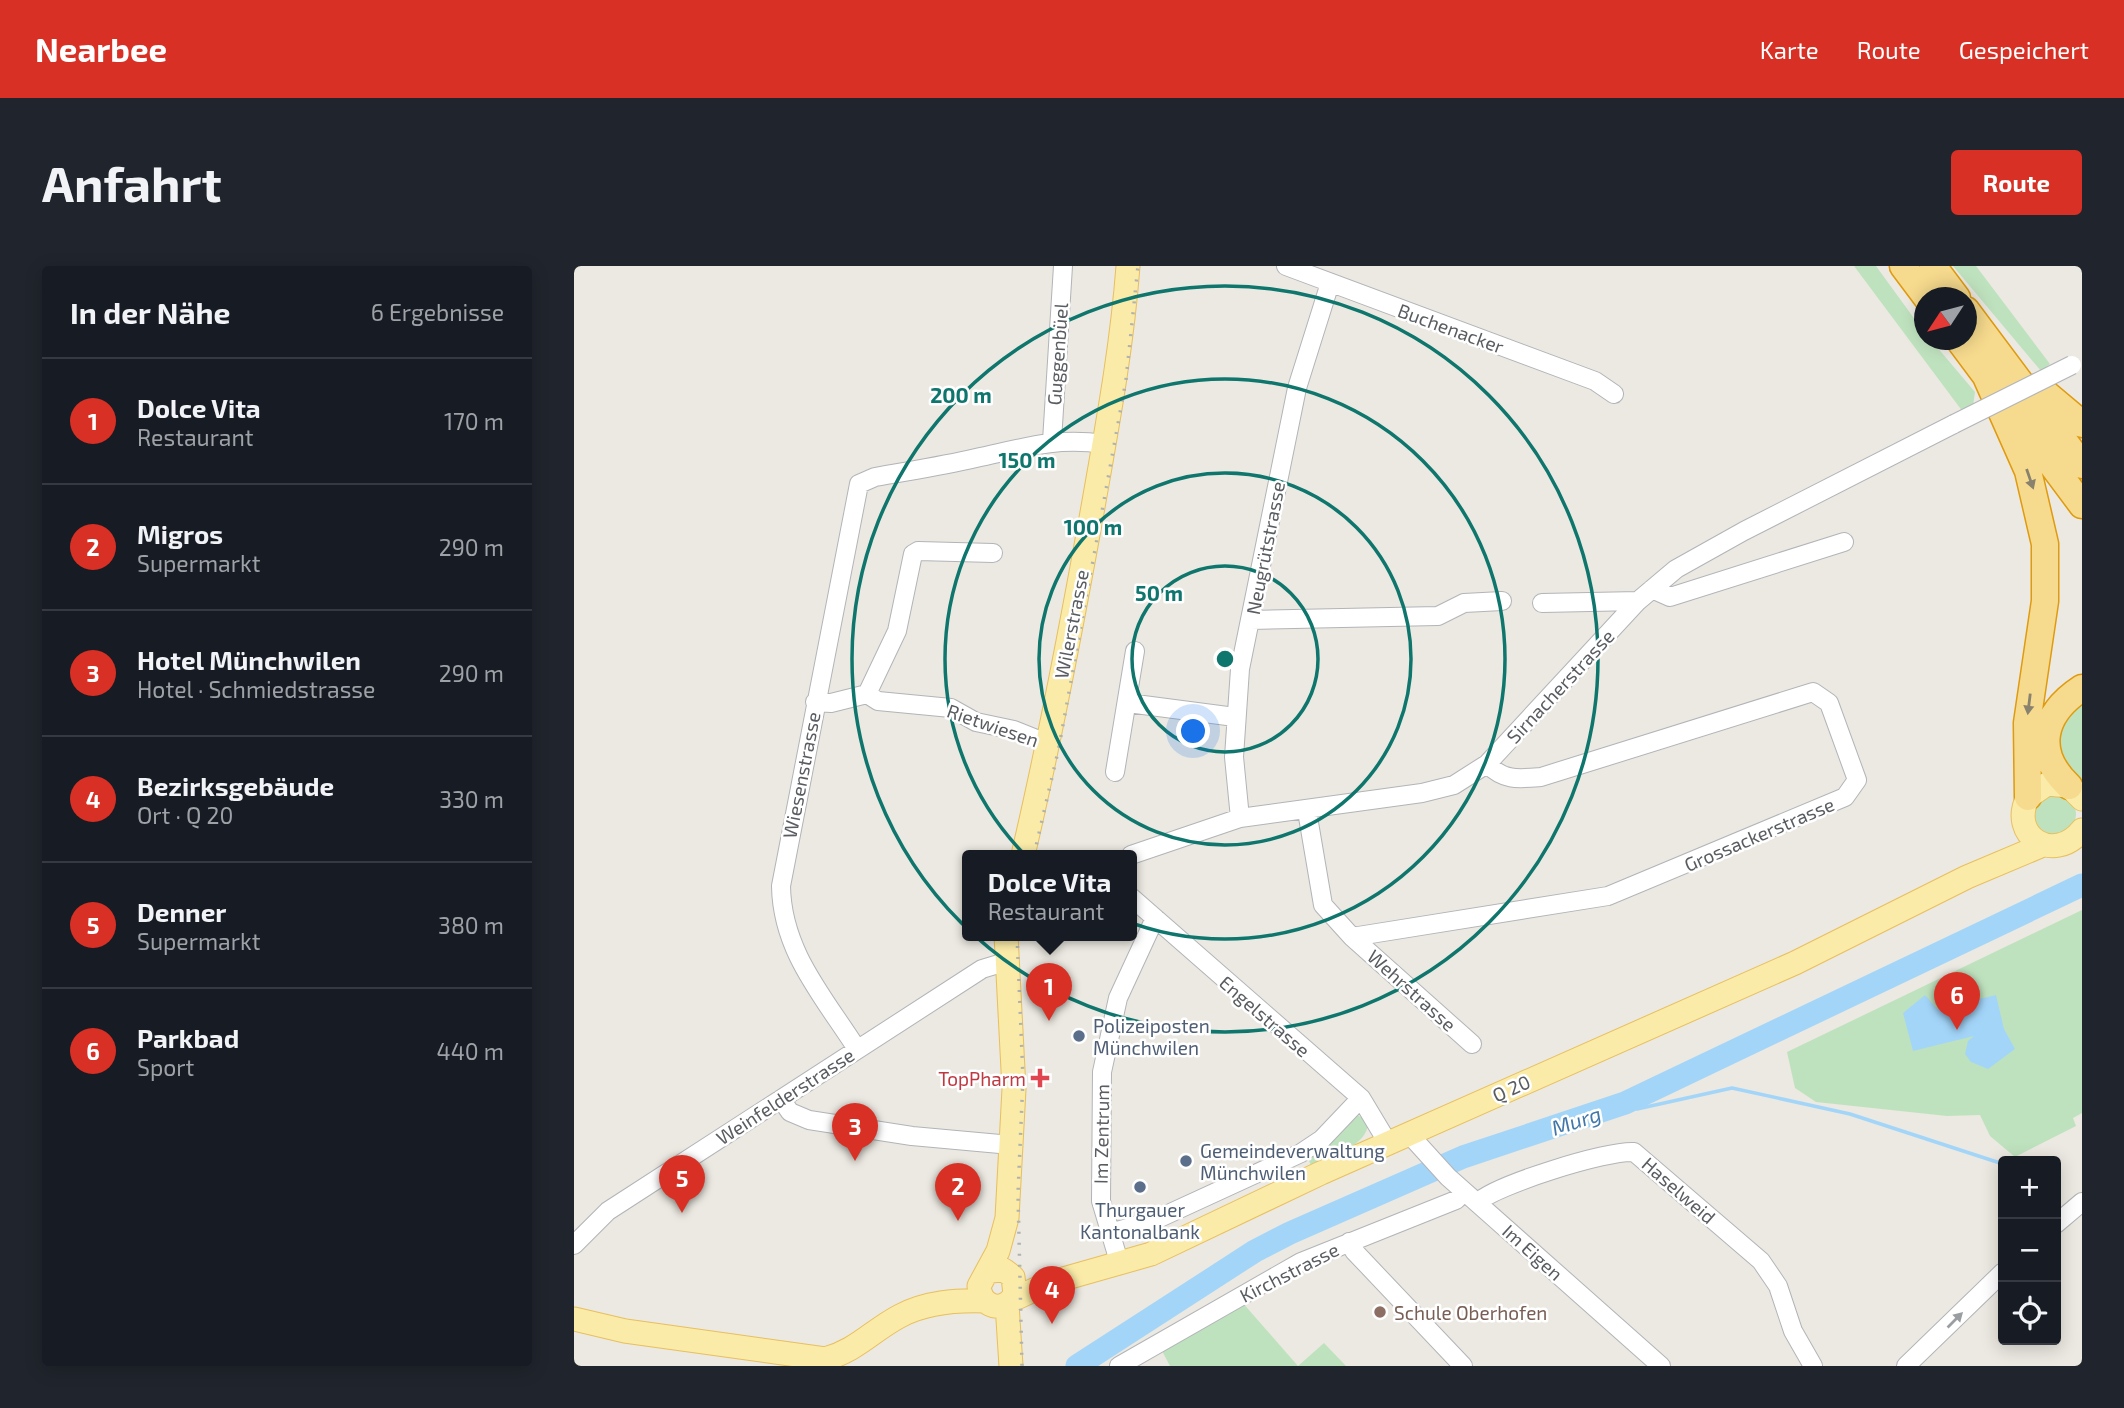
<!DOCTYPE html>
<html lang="de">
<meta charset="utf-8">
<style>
body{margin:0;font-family:"Exo 2",sans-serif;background:#20242c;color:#f1f3f6}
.controls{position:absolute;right:21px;bottom:21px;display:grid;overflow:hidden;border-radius:7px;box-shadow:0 4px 18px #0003}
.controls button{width:63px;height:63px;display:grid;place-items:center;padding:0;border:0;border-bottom:2px solid #363941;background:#171b24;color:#f1f3f6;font:35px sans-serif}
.compass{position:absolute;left:1340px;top:21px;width:63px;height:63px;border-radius:50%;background:#171b24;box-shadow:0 4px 18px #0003;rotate:234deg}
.you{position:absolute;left:620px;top:466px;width:24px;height:24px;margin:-18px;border:5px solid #fff;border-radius:50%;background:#1a73e8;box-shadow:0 0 0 10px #1a73e833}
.badge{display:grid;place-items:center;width:46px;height:46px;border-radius:50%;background:#d93025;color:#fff;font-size:23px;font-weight:700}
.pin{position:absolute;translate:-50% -58px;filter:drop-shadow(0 2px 4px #0008)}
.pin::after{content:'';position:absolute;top:37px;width:24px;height:21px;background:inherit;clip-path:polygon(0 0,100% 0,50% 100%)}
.popup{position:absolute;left:388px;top:584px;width:175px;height:91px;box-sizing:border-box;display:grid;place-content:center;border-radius:7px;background:#171b24;filter:drop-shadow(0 2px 5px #0005);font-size:23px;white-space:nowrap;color:#9ea1a6}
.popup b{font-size:26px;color:#f1f3f6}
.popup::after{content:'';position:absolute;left:50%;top:100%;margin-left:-14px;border:14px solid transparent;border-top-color:#171b24}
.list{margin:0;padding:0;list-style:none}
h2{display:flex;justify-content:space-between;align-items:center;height:91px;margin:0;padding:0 28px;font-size:30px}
h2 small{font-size:23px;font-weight:400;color:#9ea1a6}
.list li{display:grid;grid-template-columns:46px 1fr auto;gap:21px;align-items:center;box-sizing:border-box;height:126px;padding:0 28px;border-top:2px solid #363941}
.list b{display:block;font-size:26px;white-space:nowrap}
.list p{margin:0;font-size:23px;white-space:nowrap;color:#9ea1a6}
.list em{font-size:23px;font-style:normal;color:#9ea1a6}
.icon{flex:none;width:38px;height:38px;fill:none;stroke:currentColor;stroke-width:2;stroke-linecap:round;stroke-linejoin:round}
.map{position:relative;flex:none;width:1508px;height:1100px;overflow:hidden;border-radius:7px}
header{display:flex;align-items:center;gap:42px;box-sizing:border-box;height:98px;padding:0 35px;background:#d93025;color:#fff}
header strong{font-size:33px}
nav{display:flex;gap:38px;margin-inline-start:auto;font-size:24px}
.intro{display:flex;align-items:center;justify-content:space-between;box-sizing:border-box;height:168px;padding:0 42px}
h1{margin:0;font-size:49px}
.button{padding:18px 32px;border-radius:7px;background:#d93025;color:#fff;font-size:24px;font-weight:700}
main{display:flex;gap:42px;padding:0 42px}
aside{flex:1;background:#171b24;border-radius:7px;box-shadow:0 4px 18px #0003}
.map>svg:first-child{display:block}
.green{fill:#bfe2be}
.water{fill:#a3d5f9}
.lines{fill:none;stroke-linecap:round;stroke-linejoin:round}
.stream{stroke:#a3d5f9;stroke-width:3.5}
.river{stroke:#a3d5f9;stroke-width:23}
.minor-casing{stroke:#b2b4b8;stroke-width:20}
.major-casing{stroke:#e8bf5d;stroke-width:25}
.highway-casing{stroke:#df9a0e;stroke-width:29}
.minor{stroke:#fff;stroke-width:18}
.major{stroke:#faeba8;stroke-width:23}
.highway{stroke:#f6da8d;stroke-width:26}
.rail{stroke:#b0b1b1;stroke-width:3.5;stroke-dasharray:2 9;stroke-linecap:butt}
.minor-bridge-casing{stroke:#b2b4b8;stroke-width:20;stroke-linecap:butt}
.minor-bridge{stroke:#fff;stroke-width:18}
.oneway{fill:#88826e}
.oneway2{fill:#9b9ea0}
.ring{fill:none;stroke:#0f766e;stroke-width:3.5}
.service-dot{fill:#5c6f8a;stroke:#fff;stroke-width:2.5}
.health-dot{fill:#e0444e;stroke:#fff;stroke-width:2.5}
.education-dot{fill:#8d6e63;stroke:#fff;stroke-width:2.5}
.labels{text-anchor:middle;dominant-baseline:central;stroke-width:5;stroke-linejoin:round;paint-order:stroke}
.street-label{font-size:19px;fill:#595d61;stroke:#fff}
.service-label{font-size:19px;fill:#4e5e75;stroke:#fff;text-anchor:start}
.health-label{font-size:19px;fill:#be3a42;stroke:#fff;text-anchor:end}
.education-label{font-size:19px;fill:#785e54;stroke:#fff;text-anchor:start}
.water-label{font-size:21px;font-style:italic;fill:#4277a9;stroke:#fff}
.centre{fill:#0f766e;stroke:#fff;stroke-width:3.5}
.ring-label{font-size:21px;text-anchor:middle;font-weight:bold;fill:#0f766e;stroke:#fff;stroke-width:5;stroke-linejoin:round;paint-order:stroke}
</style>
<header>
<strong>Nearbee</strong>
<nav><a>Karte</a><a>Route</a><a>Gespeichert</a></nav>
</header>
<div class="intro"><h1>Anfahrt</h1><a class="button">Route</a></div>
<main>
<aside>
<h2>In der Nähe<small>6 Ergebnisse</small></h2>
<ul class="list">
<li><span class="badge">1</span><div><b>Dolce Vita</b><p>Restaurant</p></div><em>170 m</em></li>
<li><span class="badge">2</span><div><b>Migros</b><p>Supermarkt</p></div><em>290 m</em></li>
<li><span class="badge">3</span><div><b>Hotel Münchwilen</b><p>Hotel · Schmiedstrasse</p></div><em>290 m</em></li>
<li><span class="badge">4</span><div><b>Bezirksgebäude</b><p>Ort · Q 20</p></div><em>330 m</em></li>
<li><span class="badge">5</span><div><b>Denner</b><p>Supermarkt</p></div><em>380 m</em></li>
<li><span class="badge">6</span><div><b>Parkbad</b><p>Sport</p></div><em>440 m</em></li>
</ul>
</aside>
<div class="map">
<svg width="1508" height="1100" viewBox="0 0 1508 1100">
<rect width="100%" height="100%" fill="#ebe9e1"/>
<path class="green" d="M1280,0h22l48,66v8h7l44,52 -2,14 -10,6z
M1379,0h23l74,98 -9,7z
M1508,431v87l-27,-30 6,-36z
M1460 548a21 21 0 1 1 42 0a21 21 0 1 1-42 0Z
M1508,644v203l-9,5 3,8 -61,31 -25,-21 -10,-21 -33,1 -131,-14 -21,-14 -8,-36z
M783,849l11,6c2,24 -38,36 -56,46l-6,-12z
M667,1035l57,65 26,-23 22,23h-176l-9,-17z"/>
<path class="water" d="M1351,729l12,14 59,-14 8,34 11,20 -27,20 -17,-7 -6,-8 3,-13 6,-5 -61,15 -10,-38z"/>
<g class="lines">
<path class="stream" d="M1055,835l8,8 95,-21 118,26 153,50
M1482,910l3,1"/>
<path class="river" d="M503,1100l178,-115 35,-18 173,-76 162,-54 457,-218"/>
<g class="minor-casing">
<path id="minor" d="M712,0l309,115 19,13
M478,175l11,-175
M1078,323l18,8 174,-55
M968,337l96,-2
M677,354l187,-4 26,-13 38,-2
M293,428l30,-63 16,-77 5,-3 75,2
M241,436l16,1 36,-9 11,7 73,7 25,14 38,8 35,14
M554,437l107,14
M541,506l20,-121
M733,545l16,94 29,32 256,-41 237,-99 12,-17 -28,-77 -16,-11 -272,85c-23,2 -37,4 -54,-13
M666,552l-6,-61 6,-88 57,-281 33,-105
M557,589l109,-37 182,-25 32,-8 33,-21 151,-163 38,-32 68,-38 210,-107
M557,631l230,201 27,45
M778,671l120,107
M283,783c-34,-53 -75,-98 -76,-163l78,-402 16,-7c33,-6 67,-11 101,-19 47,-10 79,-21 128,-14
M207,833l9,13 19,8 103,16 99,9
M835,868l39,43 213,189
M903,937c18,-18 131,-53 157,-51l127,109 17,25 15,45 20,35
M1482,958l26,-22
M536,967l43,-12 148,-68 21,-14 39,-41
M775,976l5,9 109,115
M0,979l34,-34 374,-242 23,-7
M546,999l-19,-64 1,-129 16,-74 37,-80
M545,1100l182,-104 155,-62 8,-8
M1332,1100l97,-94"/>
</g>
<g class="major-casing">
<path id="major" d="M1508,533l-13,-13 -22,-2 -19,13c-20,39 26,68 54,33
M449,589c27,-115 49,-231 70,-348 14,-80 29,-160 35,-241
M416,1005l14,-1 9,7 2,17c-11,20 -34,14 -36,-8l19,-35 9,-33 7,-129 -8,-154
M438,1034l37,-17 102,-29 170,-81 474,-210 172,-86 76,-32
M433,1038l4,62
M0,1053l51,12 200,28c31,-8 48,-29 75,-43 26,-14 56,-16 85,-15"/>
</g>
<g class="highway-casing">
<path id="highway" d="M1329,0l24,32
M1359,0l24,32
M1392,44l116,155
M1385,74l123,165
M1410,106l44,99 17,73v57l-18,122 1,74
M1464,121l44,37
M1495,520c-36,-34 -27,-72 13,-98"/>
</g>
<use href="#minor" class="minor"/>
<use href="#major" class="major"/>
<use href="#highway" class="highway"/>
<path class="rail" d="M460,589l25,-108 67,-367 12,-114
M443,669l6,143 -5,116 4,172"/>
<g class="minor-bridge-casing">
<path id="minor-bridge" d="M1380,158l118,-59"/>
</g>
<use href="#minor-bridge" class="minor-bridge"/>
</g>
<defs><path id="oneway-solid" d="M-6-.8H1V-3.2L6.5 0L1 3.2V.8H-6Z" transform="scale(1.75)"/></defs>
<g class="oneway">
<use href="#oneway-solid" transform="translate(1456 213) rotate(71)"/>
<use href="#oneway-solid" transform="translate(1455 438) rotate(97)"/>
</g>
<use class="oneway2" href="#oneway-solid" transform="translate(1381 1054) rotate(-45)"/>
<g class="ring">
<circle cx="651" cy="393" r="93"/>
<circle cx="651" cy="393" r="186"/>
<circle cx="651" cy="393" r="280"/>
<circle cx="651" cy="393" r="373"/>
</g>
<g class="service-dot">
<circle cx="505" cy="770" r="7"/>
<circle cx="612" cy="895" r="7"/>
<circle cx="566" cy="921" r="7"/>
</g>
<path class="health-dot" d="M462.5 801.5h7v7h7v7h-7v7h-7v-7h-7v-7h7z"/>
<circle class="education-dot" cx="806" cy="1046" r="7"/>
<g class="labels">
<g class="street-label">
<text transform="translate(877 62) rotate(20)">Buchenacker</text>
<text transform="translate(483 88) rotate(-86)">Guggenbüel</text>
<text transform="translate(691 282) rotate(-79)">Neugrütstrasse</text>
<text transform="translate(497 358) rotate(-79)">Wilerstrasse</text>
<text transform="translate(986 420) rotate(-47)">Sirnacherstrasse</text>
<text transform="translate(419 459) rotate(19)">Rietwiesen</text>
<text transform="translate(227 509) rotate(-79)">Wiesenstrasse</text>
<text transform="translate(1185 568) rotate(-23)">Grossackerstrasse</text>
<text transform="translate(838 724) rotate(42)">Wehrstrasse</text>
<text transform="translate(691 750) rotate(41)">Engelstrasse</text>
<text transform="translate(937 822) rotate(-24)">Q 20</text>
<text transform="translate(211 830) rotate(-33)">Weinfelderstrasse</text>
<text transform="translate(527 868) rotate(-89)">Im Zentrum</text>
<text transform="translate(1105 924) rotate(41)">Haselweid</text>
<text transform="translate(959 986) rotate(42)">Im Eigen</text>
<text transform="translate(715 1006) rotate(-27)">Kirchstrasse</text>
</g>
<g class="service-label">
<text x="519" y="759">Polizeiposten<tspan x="519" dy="22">Münchwilen</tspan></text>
<text x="626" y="884">Gemeindeverwaltung<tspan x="626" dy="22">Münchwilen</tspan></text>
<text x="566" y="943" text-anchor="middle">Thurgauer<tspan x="566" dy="22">Kantonalbank</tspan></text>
</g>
<g class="health-label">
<text x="452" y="812">TopPharm</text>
</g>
<g class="education-label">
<text x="820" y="1046">Schule Oberhofen</text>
</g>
<g class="water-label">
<text transform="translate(1002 854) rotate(-18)">Murg</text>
</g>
</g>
<circle cx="651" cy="393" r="10" class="centre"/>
<g class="ring-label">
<text x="387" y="137">200 m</text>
<text x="453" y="202">150 m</text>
<text x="519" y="269">100 m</text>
<text x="585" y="335">50 m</text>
</g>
</svg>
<div class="controls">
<button>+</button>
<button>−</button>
<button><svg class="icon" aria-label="locate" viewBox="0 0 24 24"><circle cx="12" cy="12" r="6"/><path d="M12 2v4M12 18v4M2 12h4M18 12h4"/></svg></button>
</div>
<svg class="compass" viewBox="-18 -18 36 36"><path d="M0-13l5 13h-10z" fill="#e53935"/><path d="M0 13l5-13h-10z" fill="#9ea1a6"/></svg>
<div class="you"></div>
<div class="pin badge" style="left:475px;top:755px">1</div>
<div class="popup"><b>Dolce Vita</b>Restaurant</div>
<div class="pin badge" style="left:384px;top:955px">2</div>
<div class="pin badge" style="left:281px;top:895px">3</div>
<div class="pin badge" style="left:478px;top:1058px">4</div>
<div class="pin badge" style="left:108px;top:947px">5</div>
<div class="pin badge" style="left:1383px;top:764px">6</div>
</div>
</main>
